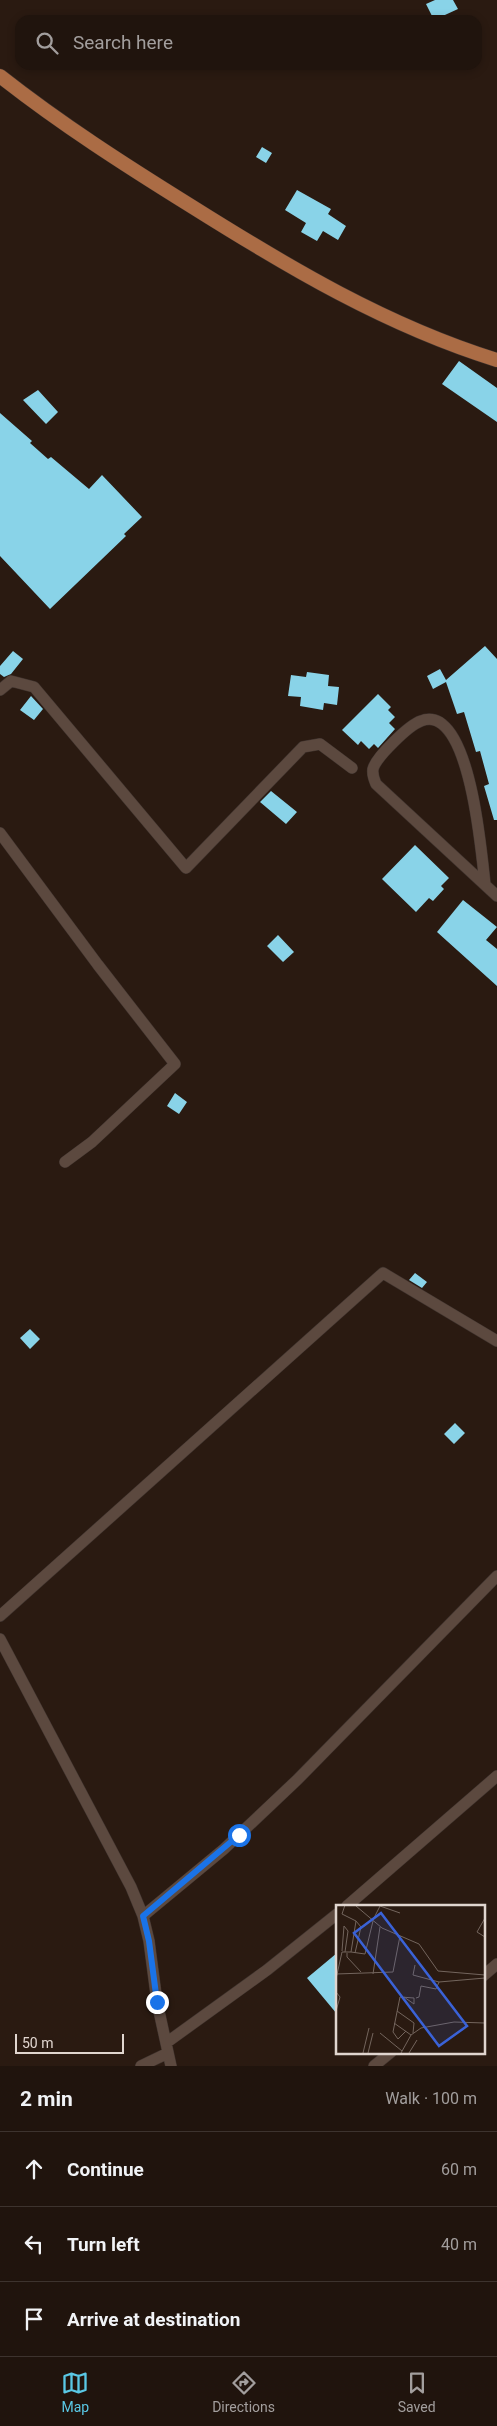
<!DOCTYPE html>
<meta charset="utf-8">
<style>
body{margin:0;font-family:Roboto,sans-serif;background:#2d211b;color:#f1f3f6}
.scale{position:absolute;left:15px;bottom:12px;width:109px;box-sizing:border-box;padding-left:5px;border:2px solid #e0d5cf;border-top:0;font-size:14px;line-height:18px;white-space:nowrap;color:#e0d5cf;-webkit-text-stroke:4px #2a1a11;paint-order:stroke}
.stop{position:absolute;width:15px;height:15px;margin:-11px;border:4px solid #1a73e8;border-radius:50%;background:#fff}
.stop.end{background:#1a73e8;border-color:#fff;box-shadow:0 1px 5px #0008}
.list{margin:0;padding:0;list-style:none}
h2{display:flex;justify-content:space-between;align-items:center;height:65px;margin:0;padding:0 20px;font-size:21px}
h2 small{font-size:16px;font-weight:400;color:#a29e9d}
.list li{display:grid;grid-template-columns:32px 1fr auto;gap:15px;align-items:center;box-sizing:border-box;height:75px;padding:0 20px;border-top:1px solid #3d332e}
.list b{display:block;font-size:19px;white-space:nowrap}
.list em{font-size:16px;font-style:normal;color:#a29e9d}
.icon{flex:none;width:28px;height:28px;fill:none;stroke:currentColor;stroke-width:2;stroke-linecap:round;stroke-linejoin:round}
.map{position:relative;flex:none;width:497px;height:2066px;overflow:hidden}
.search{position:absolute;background:#20140d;box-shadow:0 2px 8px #0003;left:15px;right:15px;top:15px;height:55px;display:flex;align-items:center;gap:12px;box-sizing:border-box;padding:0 18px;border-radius:15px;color:#a29e9d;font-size:19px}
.sheet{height:290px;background:#20140d}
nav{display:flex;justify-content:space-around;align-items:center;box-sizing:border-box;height:70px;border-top:1px solid #3d332e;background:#20140d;font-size:14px;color:#a29e9d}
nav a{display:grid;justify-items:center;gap:2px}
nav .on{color:#5ac8e5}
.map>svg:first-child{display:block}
.building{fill:#89d3e8}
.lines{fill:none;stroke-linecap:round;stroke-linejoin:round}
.minor-casing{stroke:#3f332e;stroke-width:12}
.primary-casing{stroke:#3f332e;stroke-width:15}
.minor{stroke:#5c493f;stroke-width:11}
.primary{stroke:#ab6c45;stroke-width:14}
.route{stroke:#1a73e8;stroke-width:6}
.inset-road{fill:none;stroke:#73655d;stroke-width:1}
.view{fill:#3a62d7;fill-opacity:0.15;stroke:#3a62d7;stroke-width:2.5}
.inset-edge{fill:none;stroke:#e0d5cf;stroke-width:2.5}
</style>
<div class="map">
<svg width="497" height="2066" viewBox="0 0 497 2066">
<rect width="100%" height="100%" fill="#2a1a11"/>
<path class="building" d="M435,0h18l5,9 -24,11 -8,-16z
M262,147l10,6 -6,10 -10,-6z
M297,190l34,19 -3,5 18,12 -8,14 -15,-9 -6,10 -16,-9 5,-9 -21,-13z
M459,361l38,27v34l-55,-38z
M38,390l20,22 -12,12 -23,-24z
M0,413l32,28 -2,2 18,16 3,-2 38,32 13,-14 40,42 -18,17 2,2 -76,73 -50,-53z
M485,646l12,13v161h-3l-10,-34 5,-2 -9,-33 -4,1 -12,-40 -7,2 -11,-32 -13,7 -6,-13 13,-7 6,11z
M13,651l10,8 -12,15 -7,3 -4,-3v-8z
M307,672l22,3 -1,11 11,1 -2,18 -13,-2 -1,7 -23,-4 1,-9 -13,-1 3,-21 15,2z
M378,694l13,13 -3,3 7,7 -6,6 6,6 -17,19 -4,-4 -5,5 -8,-8 -3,4 -16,-15z
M31,696l12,13 -9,11 -14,-10z
M271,791l26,21 -11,12 -26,-22z
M415,845l34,33 -8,8 3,3 -11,12 -4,-3 -13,14 -34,-33z
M463,900l34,27 -11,13 11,9v37l-60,-54z
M278,935l16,17 -11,10 -16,-16z
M175,1093l12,9 -8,12 -12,-8z
M415,1273l12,9 -5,6 -13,-8z
M30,1329l10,10 -10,10 -10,-11z
M455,1423l10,10 -11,11 -10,-10z
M337,1953v61l-30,-36z"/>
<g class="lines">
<g class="minor-casing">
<path id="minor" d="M0,690l11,-9 23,6 152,181 117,-121 17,-3 32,24
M0,833l98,132 77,99 -83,78 -27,20
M485,884c-4,-37 -13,-137 -43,-160 -6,-5 -14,-6 -21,-3 -12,4 -45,36 -48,48 -1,6 1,10 3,15l121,112
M0,1616l383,-343 114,68
M0,1639l131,248 12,29 6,25 8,61 14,64
M347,1906l150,-130
M143,1916l81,-67 73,-69 200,-204
M483,1976l14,-12
M166,2043l101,-73 70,-56
M141,2066l27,-13
M374,2066l17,-14"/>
</g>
<g class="primary-casing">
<path id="primary" d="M0,76c61,48 125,89 191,130 97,61 196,120 306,154"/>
</g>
<use href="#minor" class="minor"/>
<use href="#primary" class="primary"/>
</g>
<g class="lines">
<path class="route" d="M157,2002l-8,-61 -6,-25 96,-81"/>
</g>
<g transform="translate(336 1905)">
<rect width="149" height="149" fill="#2a1a11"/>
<path class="inset-road" d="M20,1l26,22 37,16 19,27 47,4M149,13l-8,14 8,5M37,15l7,-14 20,7M6,46l2,-25 4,5 -3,21M15,47l14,2 8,-33M11,48v4l14,15M19,48l6,-26 -5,-6M79,60l-2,10 26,7 46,-4M0,69l57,-2 7,-36M37,69l7,-47M0,74l6,-27h9l5,-31 -14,-7 3,-9M0,87l4,5 -4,14M68,92l10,7v-6l-13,-1h-1l-7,35 5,7 8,-8M80,93l3,-1 2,-11 15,3 3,-7M61,106l17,12 -1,10M58,118l17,12M44,128l22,18M27,148l6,-25M32,148l5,-20M65,148l10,-18 10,-7 33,-6 31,1M73,148l8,-13"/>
<path class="view" d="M45,8l86,113 -28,20 -85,-113z"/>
<rect width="149" height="149" class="inset-edge"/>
</g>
</svg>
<div class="scale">50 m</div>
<div class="stop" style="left:239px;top:1835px"></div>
<div class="stop end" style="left:157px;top:2002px"></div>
<div class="search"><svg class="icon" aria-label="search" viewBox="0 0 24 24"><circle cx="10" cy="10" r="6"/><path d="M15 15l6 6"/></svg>Search here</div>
</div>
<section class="sheet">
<h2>2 min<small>Walk · 100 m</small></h2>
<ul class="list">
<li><svg class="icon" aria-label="ahead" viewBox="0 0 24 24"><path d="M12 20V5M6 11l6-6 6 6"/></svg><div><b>Continue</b></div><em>60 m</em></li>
<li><svg class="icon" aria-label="left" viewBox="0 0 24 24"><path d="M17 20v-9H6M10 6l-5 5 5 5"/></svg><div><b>Turn left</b></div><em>40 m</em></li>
<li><svg class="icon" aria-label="arrive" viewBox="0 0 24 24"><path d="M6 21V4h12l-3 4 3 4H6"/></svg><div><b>Arrive at destination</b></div></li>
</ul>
</section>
<nav>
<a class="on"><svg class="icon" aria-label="map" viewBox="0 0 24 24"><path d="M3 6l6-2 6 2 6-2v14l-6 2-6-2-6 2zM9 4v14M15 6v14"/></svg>Map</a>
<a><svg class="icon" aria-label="directions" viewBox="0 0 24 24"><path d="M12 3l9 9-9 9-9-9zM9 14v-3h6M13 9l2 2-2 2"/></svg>Directions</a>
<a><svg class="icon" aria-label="saved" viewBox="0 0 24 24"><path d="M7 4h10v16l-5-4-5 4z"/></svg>Saved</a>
</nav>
